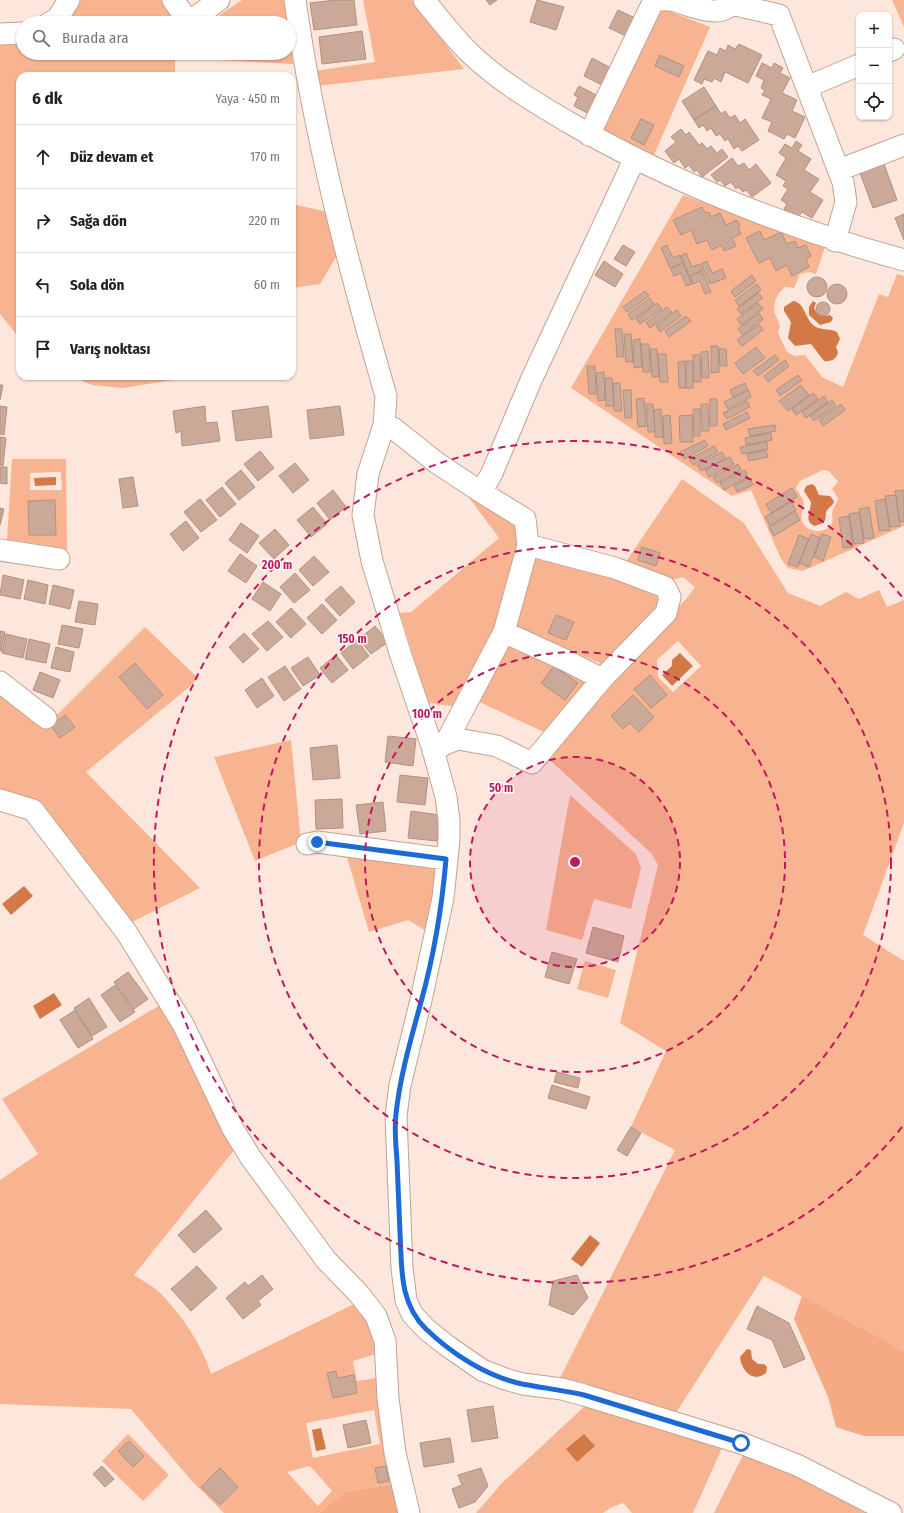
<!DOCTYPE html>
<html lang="tr">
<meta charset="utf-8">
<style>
body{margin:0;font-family:"Fira Sans Condensed",sans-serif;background:#f6f6f6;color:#222}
.controls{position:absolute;right:12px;top:12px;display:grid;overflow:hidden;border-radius:8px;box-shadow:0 1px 3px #0004}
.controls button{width:36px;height:36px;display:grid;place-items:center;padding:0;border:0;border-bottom:1px solid #e0e0e0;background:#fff;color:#222;font:20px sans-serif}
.stop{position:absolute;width:12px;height:12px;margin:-9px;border:3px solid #1e6ad5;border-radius:50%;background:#fff}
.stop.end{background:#1e6ad5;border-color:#fff;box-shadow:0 1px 4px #0008}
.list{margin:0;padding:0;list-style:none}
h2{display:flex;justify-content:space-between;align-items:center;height:52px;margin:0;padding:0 16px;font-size:17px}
h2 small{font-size:13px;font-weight:400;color:#767676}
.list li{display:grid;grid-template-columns:26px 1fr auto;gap:12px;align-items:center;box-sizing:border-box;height:64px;padding:0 16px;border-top:1px solid #e0e0e0}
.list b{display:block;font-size:15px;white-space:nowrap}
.list em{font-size:13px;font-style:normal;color:#767676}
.icon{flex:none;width:22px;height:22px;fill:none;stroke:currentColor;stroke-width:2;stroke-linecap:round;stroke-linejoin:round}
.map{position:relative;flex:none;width:904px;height:1513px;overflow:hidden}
.search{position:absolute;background:#fff;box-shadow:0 1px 3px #0004;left:16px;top:16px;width:280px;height:44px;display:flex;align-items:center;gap:10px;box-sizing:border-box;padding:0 14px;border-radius:22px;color:#767676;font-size:15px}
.panel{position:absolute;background:#fff;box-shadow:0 1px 3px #0004;left:16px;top:72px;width:280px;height:308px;border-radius:12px}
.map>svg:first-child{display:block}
.green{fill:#f8b491;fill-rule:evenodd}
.forest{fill:#f5aa83}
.water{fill:#d27947}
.building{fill:#cba998;stroke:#b19180}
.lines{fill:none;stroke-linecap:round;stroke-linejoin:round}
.minor-casing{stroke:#c3a291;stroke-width:23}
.minor{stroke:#fff;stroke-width:21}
.route{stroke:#1e6ad5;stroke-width:5}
.ring{fill:none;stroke:#c2185b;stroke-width:2;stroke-dasharray:7 5}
.centre{fill:#c2185b;stroke:#fff;stroke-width:2}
.ring-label{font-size:12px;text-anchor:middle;font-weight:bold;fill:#c2185b;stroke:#fff;stroke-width:3;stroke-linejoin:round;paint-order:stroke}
</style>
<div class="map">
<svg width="904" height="1513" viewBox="0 0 904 1513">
<rect width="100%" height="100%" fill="#fde7dd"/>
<path class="green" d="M77,0h88l15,23h-117z
M242,0h44l3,23h-81z
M363,0h49l52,69 -147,17 -3,-15 61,-9z
M892,0h12v27z
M656,6l54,21 -56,128 -54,-25z
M289,25l4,39 -118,-6v18h-155v263l-20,-25v-273h23v12h266z
M683,195l142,52 -9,27 -7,-2 -9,2 -6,14 -9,-1 -6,6 -4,8 -1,10 6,15 -2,7 9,19 8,4 10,-1 17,22 21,10 36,-93 9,3 9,-23 7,2v250l-101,45 -15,-3 -7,-9 -30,-69 -19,6 -161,-108zM823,470l6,1 9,11 -6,7 6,9c-1,6 -3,7 -5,11 -2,5 1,11 -2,16 -7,10 -25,7 -29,-4 -2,-7 1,-12 2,-19l-8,-14 4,-7z
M292,204l36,8 11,40 -19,32 -28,4z
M71,376h127l-75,12 -31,-3z
M12,459h54l1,92 -60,-11zM61,472l1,18h-32v-17z
M682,479l62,44 44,70 32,13 26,-14 13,7 20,-9 8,17 17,-7v223l-41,112 41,26v390l-140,-75 -92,143 -114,-37 117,-232 -44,-23 35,-76 -46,-28 38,-158 -6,-11 -101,-93v-10l46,-56 7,-1 9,-10 1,-12 73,-74 8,-11 -12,-10 -10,3 -48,-17zM678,641l23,25 -28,26 -15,-15 -1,-17z
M459,484l62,41 -21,102 -42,80 -30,-4 -28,-90 11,-1 88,-74z
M533,553c25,7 115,29 128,45l-6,13 -51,54 -92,-40z
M145,627l53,51 -10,10 -102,84 114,116 -70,35 -130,-132v-97l45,33z
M506,640l82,41 -42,52 -69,-32z
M291,740l10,102 -46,19 -41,-104z
M570,795l66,59 5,14 -10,41 -37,-10 -12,41 -36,-10z
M346,854l94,11 -12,67 -20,-12 -39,12z
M585,961l31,9 -8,28 -31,-9z
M162,1004l73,145 -101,126c9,6 21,12 28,20 21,22 40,50 49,79l145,-71 17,25 3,26 -23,7 4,20 20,-3 15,106 -48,8 -25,21h-95l-34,-34 -59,-70 -131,-5v-224l38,-26 -36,-55zM374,1410l6,34 -67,14 -7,-35zM310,1466l22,25 -14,15 -31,-34z
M586,1405l136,43 -29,65h-61l-9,-10 -11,4 -9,6h-127l26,-30z
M128,1434l41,41 -26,26 -41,-40z
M743,1455l47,18 77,40h-153z"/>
<path class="forest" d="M802,1296l102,55v85h-40l-28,-9 -8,-30 -34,-78z
M392,1484l6,29h-79l25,-21z"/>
<path class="water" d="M793,301c11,1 12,16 19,23 7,7 17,4 25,8l3,7 -4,8 2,5c-1,7 -7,10 -14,9l-13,-17 -16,2 -7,-8 3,-16 -7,-11v-4z
M813,301l3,2 -2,5c4,8 8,9 16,7l3,3 -2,4 -11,3 -11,-10v-8z
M56,477v8l-21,1 -1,-8z
M812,484l3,2 4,9 11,1 4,5c-1,5 -3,4 -6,8 -6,7 4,12 -13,17 -12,-4 -4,-15 -4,-24l-7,-11 2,-5z
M680,653l13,13 -21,20 -10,-11 10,-9v-6z
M24,886l9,10 -22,19 -9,-11z
M54,993l8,12 -22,14 -7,-13z
M590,1235l10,8 -18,24 -11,-8z
M747,1349l4,1 1,9 6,5h6l3,3 -1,6c-14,11 -25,-4 -26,-16z
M321,1428l5,21 -10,2 -4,-21z
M584,1434l11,12 -18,16 -11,-13z"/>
<path class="building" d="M335,0h19l3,25 -43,5 -4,-27z
M486,0h11l-7,5z
M537,0l27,7 -8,23 -26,-8z
M618,10l17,8 -9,18 -17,-8z
M362,31l4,28 -44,5 -3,-27z
M739,44l23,11 -14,28 -23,-11 -4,10 -7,-4 -2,4 -8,-3 -2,5 -8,-4 14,-29 9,4 3,-7 6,3 2,-6 7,4z
M660,55l24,11 -5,11 -24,-11z
M592,58l19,10 -9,17 -18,-9z
M762,63l10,5 2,-5 9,5 -3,5 10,5 -8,15 15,7 -5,11 13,6 -10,21 -8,-4 -3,5 -16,-8 4,-9 -10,-4 9,-19 -9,-4 3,-5 -4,-2 3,-8 -8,-4z
M579,86l21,11 -9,18 -17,-9 4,-9 -4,-2z
M704,87l12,19 -22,14 -12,-19z
M716,106l5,8 4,-3 5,7 5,-3 5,8 5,-4 14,21 -17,11 -4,-5 -4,3 -6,-10 -3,2 -5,-7 -4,2 -5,-8 -4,3 -4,-6 -4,3 -5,-8z
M641,119l13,6 -10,20 -13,-7z
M681,129l5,6 3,-3 10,13 3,-2 5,6 4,-3 6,7 5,-4 6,8 -26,20 -5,-7 -3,2 -5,-7 -4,3 -6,-9 -5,4 -9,-12 11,-9 -5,-5z
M796,141l6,4 -4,6 13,8 -7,11 15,9 -9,13 13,8 -11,18 -10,-6 -5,6 -13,-9 3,-5 -6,-4 7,-11 -5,-3 3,-5 -10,-6 10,-17 -7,-5 6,-9 7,4z
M732,158l6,8 6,-3 5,7 7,-6 15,19 -19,14 -6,-7 -3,2 -5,-5 -2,2 -5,-7 -6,4 -5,-6 -3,2 -6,-7z
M884,164l13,36 -24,8 -13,-35z
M702,207l3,6 4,-1 2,5 9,-4 6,12 11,-5 3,6 -2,1 3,7 -9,4 4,8 -12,5 -3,-6 -9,5 -5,-10 -10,4 -6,-14 -10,5 -8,-15z
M904,214v26l-9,-22z
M760,231l4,9 17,-8 6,12 8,-3 3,7 8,-3 5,11 -5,3 3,8 -17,9 -5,-11 -11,6 -6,-13 -11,5 -13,-25z
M623,245l12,7 -9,14 -12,-7z
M667,245l6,13 7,-3 3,8 -13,5 -9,-20z
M686,253l6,14 7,-3 3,7 -13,5 -8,-20z
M604,261l19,13 -8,13 -20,-12z
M707,261l5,12 10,-4 4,9 -16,6 -9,-20z
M683,263l9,21 -6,2 -5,-13 -7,3 -3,-7z
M702,271l9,21 -6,2 -5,-13 -7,3 -3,-7z
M752,275l4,6 -21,16 -4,-6z
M807 287a10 10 0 1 1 20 0a10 10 0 1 1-20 0Z
M827 294a10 10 0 1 1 20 0a10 10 0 1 1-20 0Z
M757,284l4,6 -22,16 -4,-6z
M645,291l4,5 -22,16 -4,-5z
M758,293l5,5 -22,16 -4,-5z
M650,298l4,6 -22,16 -4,-6z
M816 309a7 7 0 1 1 14 0a7 7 0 1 1-14 0Z
M657,303l5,6 -22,15 -4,-5z
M758,303l5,6 -22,16 -4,-6z
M667,307l5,5 -22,16 -4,-5z
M677,310l4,6 -21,16 -4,-6z
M759,313l4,6 -21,16 -4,-6z
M686,316l5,5 -22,16 -4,-6z
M759,324l4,6 -21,16 -5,-6z
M615,329h7l2,28h-7z
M624,334h7l2,28h-7z
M640,339l2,28 -8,1 -1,-28z
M641,344h8l1,28h-7z
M711,346h7l1,26 -8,1z
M756,347l9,11 -22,16 -8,-11z
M650,349h7l2,28h-7z
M719,349h7l1,17h-7z
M708,351l1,27h-7l-1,-26z
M658,354h8l2,28h-8z
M693,355h7l1,27h-7z
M775,355l4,5 -21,16 -5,-5z
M785,360l4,6 -21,16 -4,-6z
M685,361l1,27h-7l-1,-26z
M686,361h7v27h-7z
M587,366h8l1,28h-7z
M604,372l1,28 -7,1 -2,-28z
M798,375l4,5 -22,16 -4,-6z
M605,378h7l2,28h-8z
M613,383h7l2,28h-8z
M745,383l3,7 -15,7 -3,-7z
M0,385h3l-3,15z
M801,385l8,10 -21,16 -9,-10z
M623,390h8l1,28h-7z
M748,390l3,7 -23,12 -4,-7z
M813,393l5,6 -22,16 -4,-6z
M824,396l4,6 -22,16 -4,-6z
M644,398l2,28 -8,1 -2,-28z
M710,399h7v27h-7z
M832,400l4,6 -22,15 -4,-5z
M747,401l3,6 -23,12 -4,-6z
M646,404h7l2,28h-7z
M701,404h7l1,27h-7z
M841,404l4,6 -22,16 -4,-6z
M0,406l7,1 -3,28 -4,-1z
M205,406l1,17 11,-1 3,19 -38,5 -1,-15 -5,2 -3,-22z
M268,406l4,31 -36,4 -4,-30z
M340,406l4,29 -34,4 -3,-29z
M661,409l2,28h-8l-1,-27z
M693,409h7v27h-6z
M747,412l3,6 -24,12 -3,-6z
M670,415l2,28 -8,1 -1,-28z
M692,415l1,27h-13l-1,-26z
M775,425l1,6 -26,5 -2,-7z
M771,433l1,7 -26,5 -1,-7z
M0,437l6,1 -3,28 -3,-1z
M705,440l3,6 -24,13 -4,-7z
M767,442l1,7 -26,5 -2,-7z
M714,446l4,6 -25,13 -4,-6z
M766,450l2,7 -19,4 -2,-7z
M260,451l14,17 -16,13 -14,-17z
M722,452l4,6 -25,13 -4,-6z
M730,457l4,7 -25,13 -4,-7z
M295,463l14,17 -16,13 -14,-17z
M738,464l3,6 -24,13 -4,-6z
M0,467h7v17l-7,-1z
M241,470l14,17 -16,13 -14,-17z
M745,470l3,7 -24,13 -4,-7z
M133,477l5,29 -15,2 -4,-29z
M749,478l4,7 -16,7 -3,-6z
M222,487l14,17 -16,13 -14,-17z
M792,488l5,9 -26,16 -5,-9z
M333,490l13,17 -16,13 -13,-17z
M904,490v31l-4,1 -5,-31z
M896,495l4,31 -10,1 -5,-31z
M200,499l17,21 -16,12 -17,-20z
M885,499l5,31 -11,1 -4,-30z
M55,500l1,35h-27l-1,-34z
M791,502l5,8 -26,16 -5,-9z
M313,507l14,17 -16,13 -14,-17z
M869,507l5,31 -10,1 -5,-30z
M0,508l4,1 -4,16z
M795,511l5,9 -26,16 -5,-9z
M859,512l5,31 -10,1 -5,-30z
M849,516l4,31 -10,1 -4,-30z
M186,521l13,17 -16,13 -13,-17z
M241,523l18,13 -12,17 -18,-13z
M275,529l14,16 -15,14 -15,-16z
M811,534l9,4 -11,29 -10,-4z
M822,534l9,3 -8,24 -9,-4z
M799,535l10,4 -11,28 -10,-3z
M642,547l18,6 -4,13 -18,-6z
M240,554l17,12 -11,17 -18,-12z
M314,556l15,16 -16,14 -14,-16z
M295,573l15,17 -16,13 -14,-16z
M3,575l21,5 -4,19 -20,-4z
M28,580l20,5 -3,19 -21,-5z
M263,582l18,12 -11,17 -18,-12z
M53,585l21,5 -4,19 -21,-5z
M341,586l14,16 -15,14 -15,-16z
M79,601l19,3 -3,21 -20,-3z
M322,604l15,16 -15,14 -15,-16z
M291,608l15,16 -15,14 -15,-16z
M556,615l18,7 -8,18 -18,-7z
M268,621l15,16 -16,14 -15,-17z
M62,625l21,4 -4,19 -21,-4z
M375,626l13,16 -17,12 -12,-15z
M0,631l5,1 -4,19h-1z
M244,633l15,16 -16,14 -14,-16z
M6,634l21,5 -4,19 -21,-5z
M29,639l21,5 -4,19 -21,-4z
M357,640l12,16 -16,13 -12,-16z
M56,647l18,5 -4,20 -19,-4z
M336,655l12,15 -16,13 -12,-15z
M308,657l12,18 -17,11 -12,-18z
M135,663l28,32 -16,14 -28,-32z
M285,666l16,23 -17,12 -16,-24z
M554,666l24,17 -13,17 -24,-17z
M40,672l20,8 -7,18 -20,-8z
M650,675l17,20 -16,13 -17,-19z
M262,678l12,18 -17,12 -12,-18z
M633,695l21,22 -15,15 -9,-9 -7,6 -12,-13z
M65,715l10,12 -15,11 -9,-12z
M388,736l28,3 -3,27 -28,-4z
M337,745l3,33 -27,2 -3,-32z
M400,775l28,3 -3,27 -28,-3z
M342,799l1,29 -27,1 -1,-29z
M383,802l3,29 -26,3 -4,-29z
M411,811l29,4 -3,26 -29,-3z
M593,927l31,9 -6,26 -32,-9z
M552,952l25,7 -8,25 -24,-7z
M128,972l20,27 -14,10 -20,-27z
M115,985l20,27 -15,10 -19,-27z
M89,998l18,29 -15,9 -18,-28z
M75,1010l18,29 -15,9 -18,-28z
M557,1072l23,6 -2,10 -24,-6z
M552,1085l38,12 -4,12 -38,-11z
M631,1127l10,6 -14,23 -10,-6z
M206,1210l16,19 -28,24 -16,-18z
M197,1266l20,22 -26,23 -20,-22z
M262,1275l11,14 -15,12 3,4 -18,14 -17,-21 19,-16 3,4z
M577,1275l11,23 -15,17 -24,-10 4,-24z
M757,1306l32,17 16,36 -21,9 -12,-28 -25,-11z
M336,1371l1,7 17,-3 3,18 -24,5 -6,-25z
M493,1406l5,32 -26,4 -5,-32z
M366,1420l5,23 -23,5 -5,-23z
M450,1438l4,24 -30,5 -4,-24z
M129,1441l15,15 -11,11 -15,-16z
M102,1466l12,13 -9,8 -12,-13z
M386,1466l3,15 -11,2 -3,-15z
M220,1468l18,19 -18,18 -19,-18z
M481,1468l7,18 -13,16 -16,6 -7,-19 10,-4 -4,-10z"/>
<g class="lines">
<g class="minor-casing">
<path id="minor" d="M173,0l16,22 30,-22
M295,0c19,135 53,265 91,396l-2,29 -16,49 -5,41 9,46 29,95 31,90 14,51 3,23v20l-6,58 -22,102 -21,85 -4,31 6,152 4,32 6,14 14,15 20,16 36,25 23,9 18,5 39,5 22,6 157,48 56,22 94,48
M424,0c16,19 31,40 50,57 28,26 62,46 94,65 103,60 222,107 336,138
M731,4l48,11 64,167 3,20 -11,39
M49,23l8,-4 12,-19
M0,34l23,-1
M889,51l5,-2
M807,87l52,-22
M589,135l65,-135c5,0 11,0 16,0 17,3 53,23 63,0
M839,170l65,-25
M384,425l9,3 44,35 44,29 11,-19 40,-95 103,-220
M481,492l44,27 3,26 -24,87
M0,550l59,9
M0,682l46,36
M445,744l59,-112 61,28 37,19
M433,751l12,-7 13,-5 39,7 35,17 70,-84 64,-66 4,-16 -5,-10 -50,-19 -87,-23
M0,800l33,10 94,123 57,93 49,103 18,29 75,102 33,34 17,22 9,25 3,57 7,55 14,60
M307,844l10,-2 129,17"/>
</g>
<use href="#minor" class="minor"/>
</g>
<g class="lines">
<path class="route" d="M317,842l129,17c-4,48 -12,96 -25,143 -10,37 -21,74 -25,112 -2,16 0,31 1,47 1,24 2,48 3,72 2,35 -1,70 26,96 26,25 60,47 96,55 21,4 41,6 62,11l157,48"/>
</g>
<circle cx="575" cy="862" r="105" fill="#c2185b" fill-opacity=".12"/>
<g class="ring">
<circle cx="575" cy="862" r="105"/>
<circle cx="575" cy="862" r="210"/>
<circle cx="575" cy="862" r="316"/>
<path d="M902 1127A421 421 0 1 1 902 597"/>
</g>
<circle cx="575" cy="862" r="6" class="centre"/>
<g class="ring-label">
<text x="277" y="569">200 m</text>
<text x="352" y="643">150 m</text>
<text x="427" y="718">100 m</text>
<text x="501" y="792">50 m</text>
</g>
</svg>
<div class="controls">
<button>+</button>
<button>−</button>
<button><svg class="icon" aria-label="locate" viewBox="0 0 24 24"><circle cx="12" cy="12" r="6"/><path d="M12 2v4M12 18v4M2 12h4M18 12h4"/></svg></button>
</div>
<div class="stop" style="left:741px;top:1443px"></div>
<div class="stop end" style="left:317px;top:842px"></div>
<div class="search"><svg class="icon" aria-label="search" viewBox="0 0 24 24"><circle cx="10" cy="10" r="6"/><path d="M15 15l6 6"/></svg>Burada ara</div>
<section class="panel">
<h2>6 dk<small>Yaya · 450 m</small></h2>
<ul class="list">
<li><svg class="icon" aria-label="ahead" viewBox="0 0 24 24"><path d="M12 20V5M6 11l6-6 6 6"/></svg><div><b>Düz devam et</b></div><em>170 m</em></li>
<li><svg class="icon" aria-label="right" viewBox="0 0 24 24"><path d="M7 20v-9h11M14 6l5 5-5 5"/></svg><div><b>Sağa dön</b></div><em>220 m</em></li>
<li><svg class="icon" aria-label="left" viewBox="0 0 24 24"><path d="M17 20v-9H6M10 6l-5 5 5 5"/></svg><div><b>Sola dön</b></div><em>60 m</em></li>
<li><svg class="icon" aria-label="arrive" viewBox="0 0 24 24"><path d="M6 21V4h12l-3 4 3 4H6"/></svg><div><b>Varış noktası</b></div></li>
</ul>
</section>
</div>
